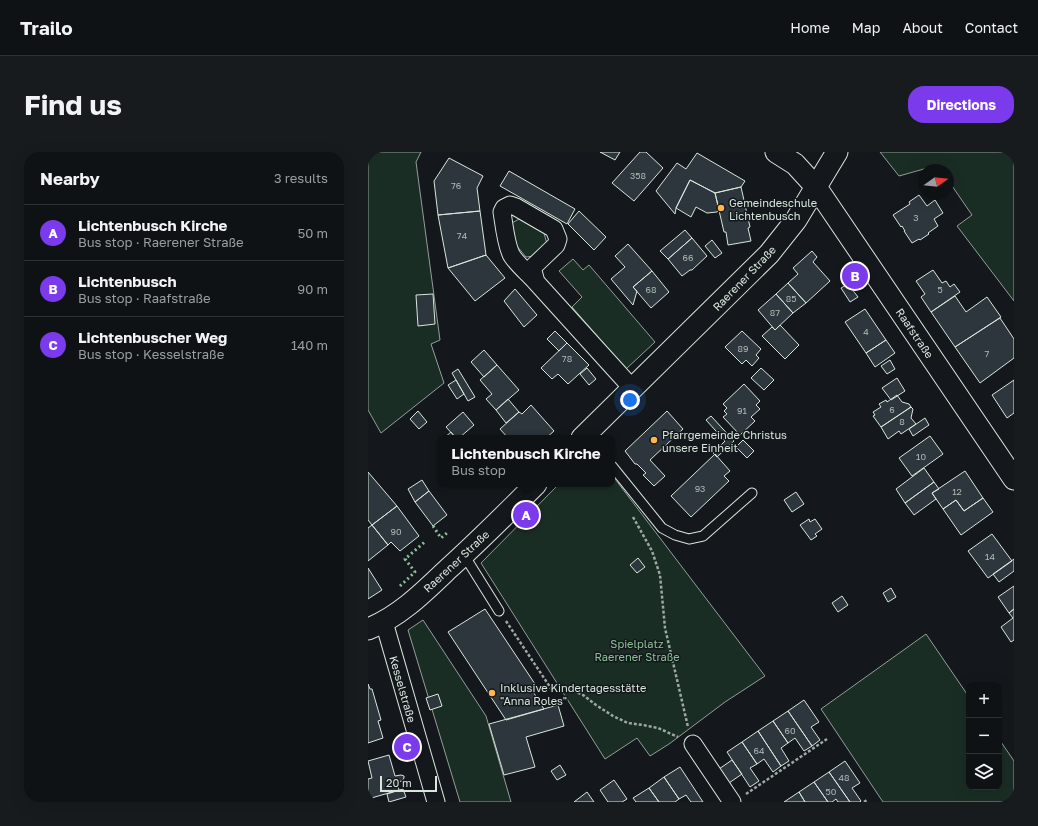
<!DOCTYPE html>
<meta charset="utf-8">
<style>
body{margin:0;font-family:"Golos Text",sans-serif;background:#181b1e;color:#f1f3f6}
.controls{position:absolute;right:12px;bottom:12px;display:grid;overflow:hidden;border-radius:8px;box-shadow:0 4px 16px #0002}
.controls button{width:36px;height:36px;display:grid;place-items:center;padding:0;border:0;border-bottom:1px solid #2f3234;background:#0f1215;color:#f1f3f6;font:20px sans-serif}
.compass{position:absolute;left:550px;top:12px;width:36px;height:36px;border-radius:50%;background:#0f1215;box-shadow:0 4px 16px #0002;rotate:75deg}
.scale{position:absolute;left:12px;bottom:10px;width:57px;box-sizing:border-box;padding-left:4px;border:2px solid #d8e6dc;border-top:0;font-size:11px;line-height:14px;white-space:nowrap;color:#d8e6dc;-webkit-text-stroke:3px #14181c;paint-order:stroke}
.you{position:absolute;left:262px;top:248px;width:14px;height:14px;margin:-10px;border:3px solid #fff;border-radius:50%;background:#1a73e8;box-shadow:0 0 0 6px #1a73e833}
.badge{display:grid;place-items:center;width:26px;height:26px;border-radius:50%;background:#7c3aed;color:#fff;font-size:13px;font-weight:700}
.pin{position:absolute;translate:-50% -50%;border:2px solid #fff;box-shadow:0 1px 4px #0006}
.popup{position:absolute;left:69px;top:283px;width:178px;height:52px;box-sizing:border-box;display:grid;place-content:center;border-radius:8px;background:#0f1215;filter:drop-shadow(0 1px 3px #0005);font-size:13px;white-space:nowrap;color:#9b9ea0}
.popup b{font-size:15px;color:#f1f3f6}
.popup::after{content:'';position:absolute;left:50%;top:100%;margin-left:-8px;border:8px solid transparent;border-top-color:#0f1215}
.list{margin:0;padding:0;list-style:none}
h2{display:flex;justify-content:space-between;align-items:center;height:52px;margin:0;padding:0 16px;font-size:17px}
h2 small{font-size:13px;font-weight:400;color:#9b9ea0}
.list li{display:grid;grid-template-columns:26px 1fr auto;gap:12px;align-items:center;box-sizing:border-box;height:56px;padding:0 16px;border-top:1px solid #2f3234}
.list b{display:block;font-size:15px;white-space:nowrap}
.list p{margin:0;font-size:13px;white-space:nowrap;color:#9b9ea0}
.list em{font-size:13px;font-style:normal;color:#9b9ea0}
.icon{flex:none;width:22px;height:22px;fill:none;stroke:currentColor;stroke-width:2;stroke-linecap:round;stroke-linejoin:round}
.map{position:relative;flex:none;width:646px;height:650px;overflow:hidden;border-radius:16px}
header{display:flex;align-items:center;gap:24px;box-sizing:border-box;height:56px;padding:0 20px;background:#0f1215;border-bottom:1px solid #2f3234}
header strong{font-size:19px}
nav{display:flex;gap:22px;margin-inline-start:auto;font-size:14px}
.intro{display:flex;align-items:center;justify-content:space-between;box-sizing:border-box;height:96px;padding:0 24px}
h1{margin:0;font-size:28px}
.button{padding:10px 18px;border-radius:16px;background:#7c3aed;color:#fff;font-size:14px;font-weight:700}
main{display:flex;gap:24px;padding:0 24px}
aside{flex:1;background:#0f1215;border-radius:16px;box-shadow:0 4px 16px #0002}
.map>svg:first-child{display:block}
.green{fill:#1a2d24;stroke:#939e99}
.building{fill:#2c363c;stroke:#d8e6dc}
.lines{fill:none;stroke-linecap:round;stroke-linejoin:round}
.service-casing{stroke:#d8e6dc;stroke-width:11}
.minor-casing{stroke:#d8e6dc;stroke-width:19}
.tertiary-casing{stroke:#d8e6dc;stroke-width:23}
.path{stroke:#9da8a2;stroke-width:2.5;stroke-dasharray:3 2;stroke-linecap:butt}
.service{stroke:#14181c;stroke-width:9}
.minor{stroke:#14181c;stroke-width:17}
.tertiary{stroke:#14181c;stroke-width:21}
.hedge{stroke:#8ac095;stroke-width:3;stroke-dasharray:2 3;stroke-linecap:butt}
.poi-dot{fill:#ffb74d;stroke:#14181c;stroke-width:1.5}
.labels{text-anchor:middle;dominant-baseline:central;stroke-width:3;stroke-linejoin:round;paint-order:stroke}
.number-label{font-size:9px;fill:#adbab4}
.poi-label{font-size:11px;fill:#d8e6dc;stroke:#14181c;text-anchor:start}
.street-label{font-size:11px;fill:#d8e6dc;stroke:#14181c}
.park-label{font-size:11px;fill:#8ac095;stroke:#14181c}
</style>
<header>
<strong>Trailo</strong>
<nav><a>Home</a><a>Map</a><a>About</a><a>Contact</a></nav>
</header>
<div class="intro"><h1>Find us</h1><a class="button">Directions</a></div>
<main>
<aside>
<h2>Nearby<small>3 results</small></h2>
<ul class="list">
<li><span class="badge">A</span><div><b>Lichtenbusch Kirche</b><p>Bus stop · Raerener Straße</p></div><em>50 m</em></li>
<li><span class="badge">B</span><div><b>Lichtenbusch</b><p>Bus stop · Raafstraße</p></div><em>90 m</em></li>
<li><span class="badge">C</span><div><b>Lichtenbuscher Weg</b><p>Bus stop · Kesselstraße</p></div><em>140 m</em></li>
</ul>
</aside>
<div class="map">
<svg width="646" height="650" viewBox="0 0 646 650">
<rect width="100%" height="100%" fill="#14181c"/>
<path class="green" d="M0,0h53l-5,10 24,178 -9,4 13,39 -63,50 -13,-23z
M512,0h134v149l-57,-75 15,-11 -24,-35v-10h-7l-3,-5 -39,11z
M151,67l25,14 3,11 -13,12 -8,1 -10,-12 -4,-22z
M205,107l10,11 6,-5 66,77 -29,27 -54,-62 10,-10 -23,-26z
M244,323l153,201 -40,26 -56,42 -19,12 -13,-18 -32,21 -124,-196 78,-79h53z
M55,468l63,96 25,86h-51l-52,-172z
M558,482l43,63v90h30v-48l15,22v41h-131l-62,-93z"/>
<path class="building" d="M232,0h20l-5,8z
M272,0h6l17,16 -29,33 -22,-18z
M329,1l48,28 -4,6 -26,6 -25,-13 -14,28 -1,6 -19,-23 21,-28 9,6z
M81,6l34,18 -6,12 3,23 -42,4 -4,-34z
M141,19l66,38 -8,15 -67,-38z
M322,28l25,13 4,16 -2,3 -10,1 -11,-6 -5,10 -15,-9z
M373,35l9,40 -2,1 3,13 -23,4 -2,-13h-2l-9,-39z
M551,43l8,11 8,-6 8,13 -9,6 4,7 -10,7 1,1 -9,6 -1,-1 -7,4 -8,-12h1l-3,-5 -1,1 -8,-12 17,-11 -1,-2z
M112,59l6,44 -38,13 -10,-53z
M211,59l27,26 -12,13 -26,-26z
M317,78l7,8 -24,21 -8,-8z
M324,86l15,18 -15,14h-2l-8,6 -14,-17z
M344,88l10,13 -7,5 -10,-12z
M260,92l24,27 -19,16 4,4 -4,14 -22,-26 14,-12 -10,-11z
M444,99l5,6 -4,5 17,19 -24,22 -18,-20 10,-9 -5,-6z
M118,103l19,23 -30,23 -27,-33z
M565,118l9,13 4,-2 4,6 4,-3 6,8 -29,20 -10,-15 4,-3 -9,-13z
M284,119l17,21 -18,16 -18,-21z
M420,131l18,20 -13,10 -17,-19z
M480,132l10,13 -8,5 -9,-14z
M147,137l22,26 -13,12 -20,-26z
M65,142l2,30 -17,2 -2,-31z
M408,142l17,19 -18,17 -17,-20z
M587,144l11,16 21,-15 14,20 -46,30 -24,-35z
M497,157l21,31 -20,13 -21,-31z
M632,166l14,21v19l-34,25 -25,-36z
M412,173l19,20 -14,14 -23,-23 10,-9 3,3z
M187,179l12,12 -8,8 -12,-12z
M374,179l19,18 -5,6 3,3 -7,8 -6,-6 -4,4 -17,-17z
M518,188l9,13 -20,14 -9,-14z
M199,191l22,22 -21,19 -10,-10 -6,5 -11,-11z
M116,198l13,15 -13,12 -13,-15z
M522,208l5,9 -8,5 -6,-8z
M129,213l22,25 -23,20 -10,-11 6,-5 -12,-14z
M219,216l9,11 -7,6 -9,-11z
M393,216l13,12 -10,10 -13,-12z
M90,217l17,28 -7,4 -16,-28z
M529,226l8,13 -14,9 -9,-12z
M88,228l8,14 -7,5 -9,-14z
M646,228v33l-7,5 -15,-23z
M376,232l16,17 -4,4 4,4 -9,8 4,4 -15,14 -17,-18 4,-3 -3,-3 3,-3 -4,-4z
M529,243l5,7 7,2 2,3 -30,20 -8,-11 2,-1 -2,-3 8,-5 -2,-3 7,-4 1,2z
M140,247l11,13 -13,11 -10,-13z
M163,253l23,26 -8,7h-38l-8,-9 19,-17 3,2z
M543,255l2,2 -2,9 5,6 -15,10 -2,-3 -11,8 -7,-12z
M50,259l9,11 -8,7 -9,-10z
M299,259l16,18 -33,31 15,16 -11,10 -11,-11 3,-2 -9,-9h-2l-10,-13z
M95,260l11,13 -15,13h-3l-10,-11z
M343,264l23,25 -17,16 -4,-4 12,-12 -19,-21z
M557,266l4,7 -16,11 -4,-7z
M83,280l5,6h-12z
M562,284l13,18 -31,22 -13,-18z
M375,288l11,11 -7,7 -11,-11z
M347,302l15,17 -6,5 5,5 -38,36 -20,-21z
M556,316l10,14 -29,21 -9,-14z
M597,319l18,27 -19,13 -8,-11 -13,9 -11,-16z
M0,320l29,34 -25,19 -4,-5z
M54,328l7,11 -14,11 -7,-13z
M566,330l5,7 -7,4 4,6 -22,16 -9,-12z
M61,339l18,24 -14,11 -18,-24z
M428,340l8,12 -12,8 -8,-12z
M615,346l10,14 -32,23 -18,-26 13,-9 8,11z
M29,354l22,30 -19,15 -9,-9 -3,3 -16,-20z
M441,367l1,3 5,-3 7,10 -7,5 2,2 -6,4 -11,-15z
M4,373l16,20 -20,16v-33z
M624,382l20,27 -24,17 -20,-27z
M270,406l7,9 -8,6 -7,-8z
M646,407v12l-15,11 -6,-8z
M0,416l14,22 -14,9z
M646,434v23l-5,4 -11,-16z
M523,436l5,9 -8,5 -5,-9z
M474,444l6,9 -10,7 -6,-9z
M117,457l52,78 -5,3 12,19 -38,11 -58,-88z
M646,457v31l-3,2 -10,-15 12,-9 -4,-5z
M0,532l2,5h2l9,31 -3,1 5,17 -15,5z
M70,542l4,12 -12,4 -4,-12z
M436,548l15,22 -8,5 9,13 -8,6 -24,-35z
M190,553l6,21 -38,11 9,30 -31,8 -15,-51z
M420,559l24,35 -8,5 -9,-13 -7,5 -15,-22z
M405,569l15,22 -7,5 8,13 -8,5 -23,-35z
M390,579l23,35 -8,6 -9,-13 -7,5 -15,-22z
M374,590l15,22 -7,4 9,13 -9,6 -23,-35z
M21,603l6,21 6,-1 3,1v2l-2,3 -5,1 2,8 -31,9v-20l4,-1 -4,-17z
M364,608l10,14 -13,9 -10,-14z
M477,609l15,22 -8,5 9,13 -1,1h-10l-21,-30z
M192,613l6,10 -9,5 -6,-9z
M312,615l23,35h-12l-5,-7 -7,4 -15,-22z
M461,620l21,30h-12l-2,-3 -4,3h-4l-14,-20z
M296,625l15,22 -4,3h-16l-10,-14z
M246,628l13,19 -5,3h-14l-8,-12z
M446,630l14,20h-23l-6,-10z
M281,636l10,14h-23l-3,-4z
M35,637l3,8 -17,5 -2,-8z
M219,640l7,10h-20z
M431,640l6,10h-21z"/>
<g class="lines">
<g class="service-casing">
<path id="service" d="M244,314l50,62 13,7 14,4 14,-3 49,-43
M96,403l35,56"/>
</g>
<g class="minor-casing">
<path id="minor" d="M168,130c-8,-9 -18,-17 -24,-26 -6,-10 -8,-32 -10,-44l2,-4 6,-3 6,2 38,22 4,10 -2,6 -22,21 -1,5 3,11 96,106
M16,470l52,180
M325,592l39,58"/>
</g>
<g class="tertiary-casing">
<path id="tertiary" d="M408,0l19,12 21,23 198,292
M214,286l187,-184 27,-34 41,-68
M0,477c31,-12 56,-37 80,-60 30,-27 59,-56 88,-85"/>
</g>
<path class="path" d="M265,365l19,34 8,24 5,53 23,99
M138,469l46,69 12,-3 19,8 13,10 17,11 15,7 15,2 15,3 20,9
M378,642l81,-55
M496,650l3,-2"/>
<use href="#service" class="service"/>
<use href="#minor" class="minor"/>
<use href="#tertiary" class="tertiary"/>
<path class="hedge" d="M65,374l8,12 6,-5
M32,434l15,-14 -10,-13 21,-18"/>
</g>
<g class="poi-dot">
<circle cx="353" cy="56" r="4"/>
<circle cx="286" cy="288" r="4"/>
<circle cx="124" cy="541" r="4"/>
</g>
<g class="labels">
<g class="number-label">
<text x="270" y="23">358</text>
<text x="88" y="33">76</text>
<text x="548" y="65">3</text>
<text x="94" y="83">74</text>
<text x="320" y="105">66</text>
<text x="283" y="137">68</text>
<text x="572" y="137">5</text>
<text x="423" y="146">85</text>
<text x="407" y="160">87</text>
<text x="498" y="179">4</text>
<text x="375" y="196">89</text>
<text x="619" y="201">7</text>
<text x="199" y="206">78</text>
<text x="524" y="257">6</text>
<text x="374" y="258">91</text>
<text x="534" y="269">8</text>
<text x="553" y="304">10</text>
<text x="332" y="336">93</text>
<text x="589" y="339">12</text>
<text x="28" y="379">90</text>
<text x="622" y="404">14</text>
<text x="422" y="578">60</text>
<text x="391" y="598">64</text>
<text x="476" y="625">48</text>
<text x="463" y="639">50</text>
</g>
<g class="poi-label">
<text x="361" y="50">Gemeindeschule<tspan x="361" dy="13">Lichtenbusch</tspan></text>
<text x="294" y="282">Pfarrgemeinde Christus<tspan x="294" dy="13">unsere Einheit</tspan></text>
<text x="132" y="535">Inklusive Kindertagesstätte<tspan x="132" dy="13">"Anna Roles"</tspan></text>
</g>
<g class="street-label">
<text transform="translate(376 126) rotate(-46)">Raerener Straße</text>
<text transform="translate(547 181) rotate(56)">Raafstraße</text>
<text transform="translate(88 409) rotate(-43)">Raerener Straße</text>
<text transform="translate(35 537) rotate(74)">Kesselstraße</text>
</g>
<g class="park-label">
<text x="269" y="491">Spielplatz<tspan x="269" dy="13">Raerener Straße</tspan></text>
</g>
</g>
</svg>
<div class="controls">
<button>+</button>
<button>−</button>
<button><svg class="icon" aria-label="layers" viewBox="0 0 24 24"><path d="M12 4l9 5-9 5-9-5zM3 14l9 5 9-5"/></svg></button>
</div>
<svg class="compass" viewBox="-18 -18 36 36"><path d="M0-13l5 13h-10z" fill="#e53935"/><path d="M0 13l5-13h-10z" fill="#9b9ea0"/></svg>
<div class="scale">20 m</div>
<div class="you"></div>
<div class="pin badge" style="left:158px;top:363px">A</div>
<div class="popup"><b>Lichtenbusch Kirche</b>Bus stop</div>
<div class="pin badge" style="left:487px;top:124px">B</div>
<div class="pin badge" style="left:39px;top:595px">C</div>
</div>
</main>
